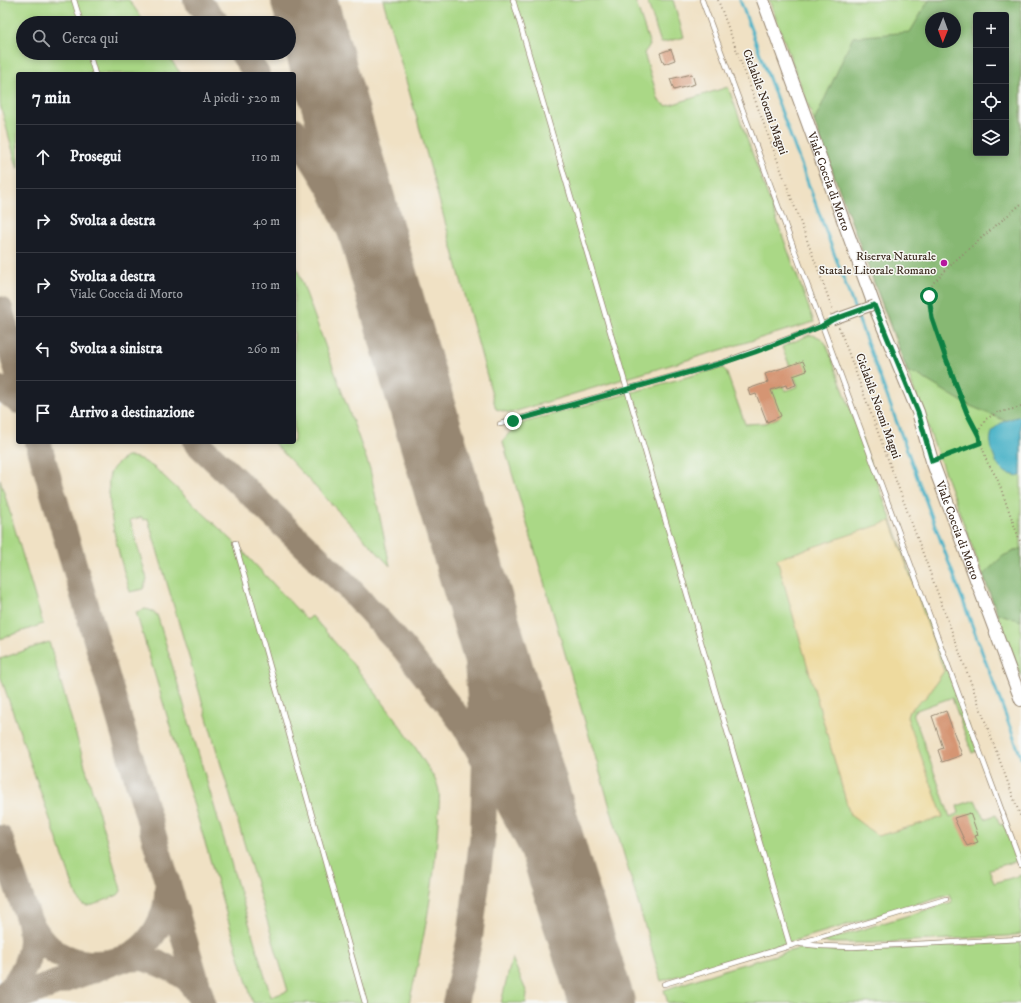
<!DOCTYPE html>
<html lang="it">
<meta charset="utf-8">
<style>
body{margin:0;font-family:"IM FELL DW Pica",serif;background:#242831;color:#f1f3f6}
.controls{position:absolute;right:12px;top:12px;display:grid;overflow:hidden;border-radius:4px;box-shadow:0 2px 6px #0003}
.controls button{width:36px;height:36px;display:grid;place-items:center;padding:0;border:0;border-bottom:1px solid #363941;background:#171b24;color:#f1f3f6;font:20px sans-serif}
.compass{position:absolute;left:925px;top:12px;width:36px;height:36px;border-radius:50%;background:#171b24;box-shadow:0 2px 6px #0003;rotate:181deg}
.stop{position:absolute;width:12px;height:12px;margin:-9px;border:3px solid #0b8043;border-radius:50%;background:#fff}
.stop.end{background:#0b8043;border-color:#fff;box-shadow:0 1px 4px #0008}
.list{margin:0;padding:0;list-style:none}
h2{display:flex;justify-content:space-between;align-items:center;height:52px;margin:0;padding:0 16px;font-size:17px}
h2 small{font-size:13px;font-weight:400;color:#9ea1a6}
.list li{display:grid;grid-template-columns:26px 1fr auto;gap:12px;align-items:center;box-sizing:border-box;height:64px;padding:0 16px;border-top:1px solid #363941}
.list b{display:block;font-size:15px;white-space:nowrap}
.list p{margin:0;font-size:13px;white-space:nowrap;color:#9ea1a6}
.list em{font-size:13px;font-style:normal;color:#9ea1a6}
.icon{flex:none;width:22px;height:22px;fill:none;stroke:currentColor;stroke-width:2;stroke-linecap:round;stroke-linejoin:round}
.map{position:relative;flex:none;width:1021px;height:1003px;overflow:hidden}
.search{position:absolute;background:#171b24;box-shadow:0 2px 6px #0003;left:16px;top:16px;width:280px;height:44px;display:flex;align-items:center;gap:10px;box-sizing:border-box;padding:0 14px;border-radius:22px;color:#9ea1a6;font-size:15px}
.panel{position:absolute;background:#171b24;box-shadow:0 2px 6px #0003;left:16px;top:72px;width:280px;height:372px;border-radius:4px}
.map>svg:first-child{display:block}
.green{fill:#aad886;stroke:#728152;fill-rule:evenodd}
.forest{fill:#87b873;stroke:#617148;fill-rule:evenodd}
.sand{fill:#eeda9e;stroke:#94825e}
.water{fill:#49b2c7;stroke:#426e72}
.lines{fill:none;stroke-linecap:round;stroke-linejoin:round}
.stream{stroke:#49b2c7;stroke-width:3}
.taxiway{stroke:#968671;stroke-width:26}
.runway{stroke:#968671;stroke-width:66}
.building{fill:#d59573}
.lane-casing{stroke:#968671;stroke-width:6}
.secondary-casing{stroke:#968671;stroke-width:14}
.path{stroke:#968671;stroke-width:2;stroke-dasharray:1 3;stroke-linecap:butt}
.lane{stroke:#fff;stroke-width:4.5}
.secondary{stroke:#fff;stroke-width:12}
.street-bridge-casing{stroke:#968671;stroke-width:11;stroke-linecap:butt}
.street-bridge{stroke:#fff;stroke-width:9}
.route{stroke:#0b8043;stroke-width:5}
.poi-dot{fill:#b5179e;stroke:#f6f6f2;stroke-width:1.5}
.labels{text-anchor:middle;dominant-baseline:central;stroke-width:3;stroke-linejoin:round;paint-order:stroke}
.street-label{font-size:12px;fill:#3b2a1e;stroke:#f6f6f2}
.poi-label{font-size:12px;fill:#3b2a1e;stroke:#f6f6f2;text-anchor:end}
</style>
<div class="map">
<svg width="1021" height="1003" viewBox="0 0 1021 1003">
<rect width="100%" height="100%" fill="#f6f6f2"/>
<filter id="ink" filterUnits="userSpaceOnUse"><feTurbulence type="fractalNoise" baseFrequency=".025" numOctaves="2"/><feDisplacementMap in="SourceGraphic" scale="8" xChannelSelector="R" yChannelSelector="G"/><feConvolveMatrix kernelMatrix="1 2 1 2 8 2 1 2 1" color-interpolation-filters="sRGB"/></filter>
<filter id="wash" filterUnits="userSpaceOnUse"><feTurbulence type="fractalNoise" baseFrequency=".012" numOctaves="4" result="noise"/><feDisplacementMap in="SourceGraphic" scale="16" xChannelSelector="R" yChannelSelector="G"/><feGaussianBlur stdDeviation="0.9" result="paint"/><feColorMatrix in="noise" values="0 0 0 0 0 0 0 0 0 0 0 0 0 0 0 0 0 1.4 0 .05"/><feComposite in="paint" operator="in"/></filter>
<g filter="url(#wash)">
<rect width="100%" height="100%" fill="#f0e1c4"/>
<path class="green" d="M0,0h129l16,23h-122v30h143l15,21h-163v96l-18,-66z
M383,0h252l15,45 -6,8 15,48 8,5 61,-19 86,235 -304,91 -14,-4 -77,-283z
M647,0h26l11,37 -23,6z
M769,0h252v678zM976,15h30v138h-30zM931,18h24v24h-24z
M294,260l76,209 20,97 -117,-124h21z
M809,335c8,0 14,3 18,11l150,405 -5,2 -20,-55h-2l-36,13 -1,2 37,104 9,-4 -2,-7 18,-6 9,19 12,-4 4,10 4,-1 13,37 -28,8 5,14 27,-8v59l-13,2 -135,7h-39l-13,-1 131,-40 -3,-8 -288,87 -158,-539c5,-10 13,-16 23,-20l193,-54h4l3,3 19,53 20,-1 13,-5 -10,-27 14,-5v1h2l1,4 13,-5 -16,-39z
M127,457h6l7,2 15,9 80,75 72,77 5,-4c38,43 73,87 105,134 5,9 19,28 21,37 3,8 0,27 0,36 -3,62 -15,121 -29,180h-156l-117,-391 9,-3 5,1 7,5 2,6 112,376 17,-6 -140,-472 -5,1 -1,-3 -12,3 17,59 -4,10 -13,3c-10,-33 -19,-65 -21,-99 0,-6 -1,-13 1,-19 3,-8 10,-13 17,-17z
M0,479l43,145 -43,15z
M49,642l71,244 1,5 -3,4 -25,10 -6,1 -4,-1 -6,-8 -77,-222v-16z
M1021,942v61h-353l-4,-13 66,-22 71,-20 44,3z
M512,958l15,35 -1,10h-25z"/>
<path class="forest" d="M929,0h92v416l-15,5 -40,-17 -48,-29 -10,-2 -94,-251 39,-85 57,-5zM976,15h30v138h-30zM931,18h24v24h-24z
M1021,548v73l-24,-8 -14,-38 20,-19z"/>
<path class="sand" d="M891,521l53,150 -17,25 -18,15 -2,6 36,100 -65,19 -28,-21 -73,-256z"/>
<path class="water" d="M1021,416v60h-1c-7,-1 -15,-2 -20,-8 -7,-9 -15,-32 -4,-41 6,-6 16,-9 25,-11z"/>
<g class="lines">
<path class="stream" d="M740,0l281,757"/>
<path class="taxiway" d="M196,0l21,23
M242,53l15,21
M294,130l37,60 42,91 38,88
M0,309l18,65
M0,389l7,3 11,9
M38,442l165,561
M196,442l150,143 56,61 62,79 44,77 31,59 36,86 21,56
M446,484l30,168 9,106 -2,75 -13,105 -15,65
M0,838l29,83
M0,998c17,-12 30,-36 31,-57 0,-7 -1,-13 -2,-20 6,10 12,20 21,27 23,20 67,20 91,0 16,-14 27,-37 26,-59
M1,1003l122,-44 20,-1 17,6 14,6 15,10 10,16"/>
<path class="runway" d="M304,0l107,369 152,512 39,122"/>
</g>
<g id="blocks">
<path class="building" d="M671,49l4,11 -11,4 -4,-11z
M692,74l3,10 -21,6 -4,-11z
M803,361l4,10 -14,5 3,9 -9,3 -1,-3 -15,5 10,26 -14,6 -11,-28 -6,2 -2,-7 20,-7 -3,-8z
M946,711l16,44 -20,7 -4,-12 5,-2 -11,-32z
M970,813l8,22 -3,1 3,6 -11,4 -13,-28z"/>
</g>
</g>
<g filter="url(#ink)">
<use href="#blocks" fill-opacity="0" stroke="#968671" stroke-width="1"/>
<g class="lines">
<g class="lane-casing">
<path id="lane" d="M74,0l7,23
M513,0l277,946
M702,0l319,863
M89,53l6,21
M500,424l221,-61 88,-32 23,-11
M235,543l130,460
M801,944l20,2 31,1 169,-8
M664,984l282,-85"/>
</g>
<g class="secondary-casing">
<g id="secondary">
<path id="s1" d="M763,0l111,305 44,107 14,49 89,239"/>
</g>
</g>
<path class="path" d="M718,0l115,310
M839,327l182,491
M1021,407l-24,6 -11,6 -6,10 -1,7 8,26 10,16 24,66
M979,436l-12,-23 -22,-57 -13,-38 -3,-22 4,-13 24,-24 64,-55
M942,458l38,-15"/>
<use href="#lane" class="lane"/>
<use href="#secondary" class="secondary"/>
<g class="street-bridge-casing">
<path id="street-bridge" d="M832,320l42,-15"/>
</g>
<use href="#street-bridge" class="street-bridge"/>
</g>
</g>
<g class="lines" filter="url(#ink)">
<path class="route" d="M513,421l209,-58 33,-11 67,-26 10,-6 42,-15 44,107 14,49 48,-18 -1,-7 -12,-23 -22,-57 -13,-38 -3,-22"/>
</g>
<circle class="poi-dot" cx="944" cy="263" r="4"/>
<g class="labels">
<g class="street-label">
<text transform="translate(765 102) rotate(70)">Ciclabile Noemi Magni</text>
<text stroke="none"><textPath href="#s1" startOffset="193">Viale Coccia di Morto</textPath></text>
<text transform="translate(878 406) rotate(70)">Ciclabile Noemi Magni</text>
<text stroke="none"><textPath href="#s1" startOffset="565">Viale Coccia di Morto</textPath></text>
</g>
<g class="poi-label">
<text x="936" y="256">Riserva Naturale<tspan x="936" dy="14">Statale Litorale Romano</tspan></text>
</g>
</g>
</svg>
<div class="controls">
<button>+</button>
<button>−</button>
<button><svg class="icon" aria-label="locate" viewBox="0 0 24 24"><circle cx="12" cy="12" r="6"/><path d="M12 2v4M12 18v4M2 12h4M18 12h4"/></svg></button>
<button><svg class="icon" aria-label="layers" viewBox="0 0 24 24"><path d="M12 4l9 5-9 5-9-5zM3 14l9 5 9-5"/></svg></button>
</div>
<svg class="compass" viewBox="-18 -18 36 36"><path d="M0-13l5 13h-10z" fill="#e53935"/><path d="M0 13l5-13h-10z" fill="#9ea1a6"/></svg>
<div class="stop" style="left:929px;top:296px"></div>
<div class="stop end" style="left:513px;top:421px"></div>
<div class="search"><svg class="icon" aria-label="search" viewBox="0 0 24 24"><circle cx="10" cy="10" r="6"/><path d="M15 15l6 6"/></svg>Cerca qui</div>
<section class="panel">
<h2>7 min<small>A piedi · 520 m</small></h2>
<ul class="list">
<li><svg class="icon" aria-label="ahead" viewBox="0 0 24 24"><path d="M12 20V5M6 11l6-6 6 6"/></svg><div><b>Prosegui</b></div><em>110 m</em></li>
<li><svg class="icon" aria-label="right" viewBox="0 0 24 24"><path d="M7 20v-9h11M14 6l5 5-5 5"/></svg><div><b>Svolta a destra</b></div><em>40 m</em></li>
<li><svg class="icon" aria-label="right" viewBox="0 0 24 24"><path d="M7 20v-9h11M14 6l5 5-5 5"/></svg><div><b>Svolta a destra</b><p>Viale Coccia di Morto</p></div><em>110 m</em></li>
<li><svg class="icon" aria-label="left" viewBox="0 0 24 24"><path d="M17 20v-9H6M10 6l-5 5 5 5"/></svg><div><b>Svolta a sinistra</b></div><em>260 m</em></li>
<li><svg class="icon" aria-label="arrive" viewBox="0 0 24 24"><path d="M6 21V4h12l-3 4 3 4H6"/></svg><div><b>Arrivo a destinazione</b></div></li>
</ul>
</section>
</div>
